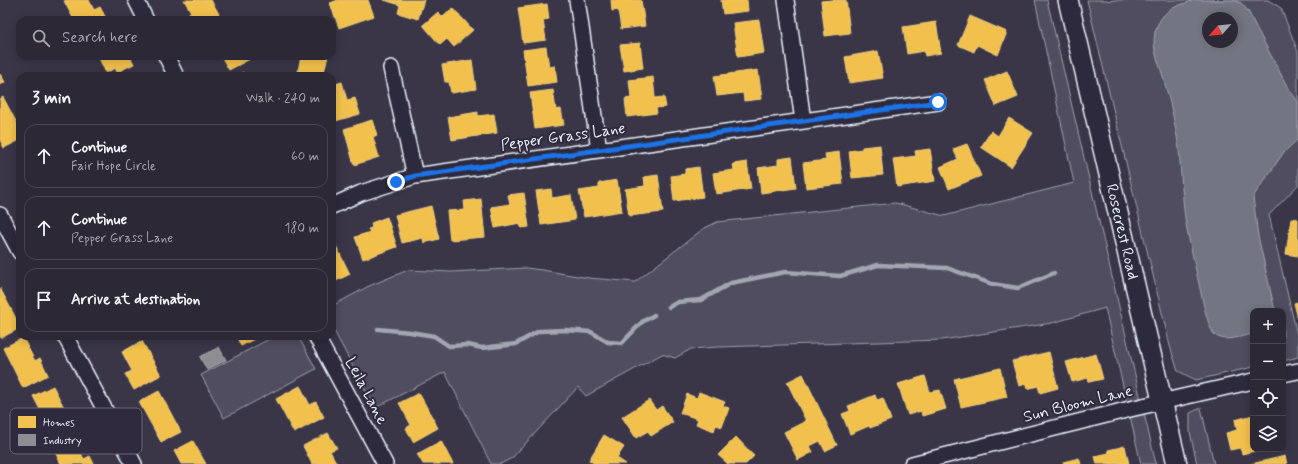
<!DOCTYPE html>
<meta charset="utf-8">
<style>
body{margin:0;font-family:Mynerve,sans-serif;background:#34303e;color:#f1f3f6}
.controls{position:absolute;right:12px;bottom:12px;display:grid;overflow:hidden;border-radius:8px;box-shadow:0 2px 10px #0003}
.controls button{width:36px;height:36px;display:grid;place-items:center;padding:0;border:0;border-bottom:1px solid #484451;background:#2c2836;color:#f1f3f6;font:20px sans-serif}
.compass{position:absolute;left:1202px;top:12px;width:36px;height:36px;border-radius:50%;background:#2c2836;box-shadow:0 2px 10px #0003;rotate:242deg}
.stop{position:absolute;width:12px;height:12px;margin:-9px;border:3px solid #1a73e8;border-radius:50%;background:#fff}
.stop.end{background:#1a73e8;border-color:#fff;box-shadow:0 1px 4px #0008}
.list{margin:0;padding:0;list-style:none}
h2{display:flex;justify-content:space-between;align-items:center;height:52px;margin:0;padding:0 16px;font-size:17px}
h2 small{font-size:13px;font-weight:400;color:#a6a6ad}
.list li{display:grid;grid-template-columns:26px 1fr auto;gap:12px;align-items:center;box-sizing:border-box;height:64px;margin:0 8px 8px;padding:0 8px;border:1px solid #484451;border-radius:12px}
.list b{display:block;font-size:15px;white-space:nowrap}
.list p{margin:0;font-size:13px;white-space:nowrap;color:#a6a6ad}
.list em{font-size:13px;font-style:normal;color:#a6a6ad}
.icon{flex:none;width:22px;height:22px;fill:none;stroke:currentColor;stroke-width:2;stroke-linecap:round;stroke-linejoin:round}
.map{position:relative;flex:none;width:1298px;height:464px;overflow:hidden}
.search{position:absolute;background:#2c2836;box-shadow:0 2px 10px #0003;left:16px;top:16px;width:320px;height:44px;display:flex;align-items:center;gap:10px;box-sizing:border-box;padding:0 14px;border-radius:12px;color:#a6a6ad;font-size:15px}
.panel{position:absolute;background:#2c2836;box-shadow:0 2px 10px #0003;left:16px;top:72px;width:320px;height:268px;border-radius:12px}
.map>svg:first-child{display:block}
.green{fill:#504e5f;stroke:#9ca0ac;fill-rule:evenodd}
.water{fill:#737482;stroke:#a2a6b1;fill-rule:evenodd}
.homes{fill:#f2c14e;stroke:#efcf81}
.industry{fill:#8d8d92;stroke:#a8abb1}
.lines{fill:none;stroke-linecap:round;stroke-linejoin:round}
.stream{stroke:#a2a6b1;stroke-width:4.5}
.minor-casing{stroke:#e8f1f8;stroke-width:18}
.major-casing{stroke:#e8f1f8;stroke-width:22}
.minor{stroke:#2f2a3d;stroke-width:15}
.major{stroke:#2f2a3d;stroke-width:19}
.route{stroke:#1a73e8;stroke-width:5}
.labels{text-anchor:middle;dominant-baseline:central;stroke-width:4;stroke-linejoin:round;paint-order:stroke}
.street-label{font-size:16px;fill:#e8f1f8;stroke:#2f2a3d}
.key{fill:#2f2a3d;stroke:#666675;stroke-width:1}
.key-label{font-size:11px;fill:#e8f1f8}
</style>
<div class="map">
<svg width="1298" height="464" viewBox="0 0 1298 464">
<rect width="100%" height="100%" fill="#3a3648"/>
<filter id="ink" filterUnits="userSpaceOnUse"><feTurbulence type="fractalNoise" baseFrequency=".025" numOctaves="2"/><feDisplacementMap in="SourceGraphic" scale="8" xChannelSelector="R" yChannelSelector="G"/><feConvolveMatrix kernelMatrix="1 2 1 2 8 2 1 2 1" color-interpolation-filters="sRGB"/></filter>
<g filter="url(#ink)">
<path class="green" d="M1035,0h12l109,464h-15l-36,-156 -53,15 -110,17 -224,7 -27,2 -16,9 -13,-4 -76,42 -8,-9 -66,71 -12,6h-9l-46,-92 -70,36 -43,-81v-21l37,-20 39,-16 43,2 75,-4 16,2 47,8 46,4 68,-53 14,-7 179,-19 48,13 130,-33z
M1087,0h21l1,1 6,-1h153l13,8 17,44v133l-29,30 29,124v18l-15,4v-50h-30v56l-57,13 -18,-9 -8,-25zM1208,18h24v24h-24z
M275,336h23l18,33 -92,49 -23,-43z
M1201,408l13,56h-17l-7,-32v-19z"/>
<path class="water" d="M1195,0h38l8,3 7,8 9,18 30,57 11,16v37l-14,13 -31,45 5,39 17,75h-22v23c-12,2 -28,9 -38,1 -8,-7 -15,-48 -18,-60 -4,-19 -9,-38 -12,-57 -3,-23 -4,-46 -6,-69 -3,-22 -8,-44 -14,-65 -4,-19 -14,-32 -10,-52 6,-22 21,-26 40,-32zM1208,18h24v24h-24z"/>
<path class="homes" d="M66,0h23l5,10 6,-3 7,13h-33l-10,-19z
M184,0h27l8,14 -12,6h-23l-2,-3 9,-5z
M338,0h30l6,16 -35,12 -9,-25z
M384,0h40l-6,19 -20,-6 2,-8z
M611,0h30l4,26 -24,3 -3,-19 -6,1z
M721,0h26l1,11 -25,3z
M833,0h13l4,33 -25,3 -4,-35z
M547,4l2,15 -6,1 3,20 -23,3 -5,-35z
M453,8l20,22 -19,17 -7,-8 -7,6 -17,-20 15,-13 5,5z
M970,16l37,16 -9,23 -21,-10 -3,7 -16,-7z
M759,20l5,33 -26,4 -5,-34z
M936,22l5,31 -16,3 -1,-5 -17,3 -4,-27z
M332,38l3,1 -3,15z
M640,43l3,25 -19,3 -4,-26z
M546,47l3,20 6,-1 2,16 -29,4 -5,-36z
M878,51l5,27 -34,5 -4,-26z
M98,56h32l4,8 -17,8 -2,-4 -9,5z
M221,56h27l2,3 -21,11z
M301,56h27l-5,20 -25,-5z
M472,60l4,29 -25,4 -2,-11h-4l-3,-17z
M758,70l4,29 -18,2 -1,-8 -26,3 -3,-20z
M1007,71l11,26 -22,9 -11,-26z
M243,72l2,4h-8z
M0,74l5,8 -5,3z
M653,77l2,21 9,-1 2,10 -10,1 1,5 -30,4 -2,-18 6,-1 -2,-18z
M342,82l5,18 8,-2 5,16 -28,8v-37z
M553,90l3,20 5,-1 3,16 -29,4 -5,-36z
M3,97l17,32v11l-16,8 -4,-8v-41z
M478,112v4l16,-2 3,19 -45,7 -4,-23z
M1009,118l24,15 -22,34 -30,-20 10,-16 7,5z
M372,120l5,15 -4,2 6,20 -25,8 -10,-36z
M967,144l14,32 -32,13 -9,-22 18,-8 -5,-10z
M880,145l3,30 -31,3 -3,-27 13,-2v-2z
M930,149l5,32 -38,6 -4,-28 23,-3 -1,-5z
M839,152l4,32 -37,4 -3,-25 23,-3 -1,-6z
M792,157l4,31 -35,5 -3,-25 20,-3v-6z
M747,162l4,27 -35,5 -3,-21 21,-3 -1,-6z
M699,167l4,30 -29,4 -3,-25 14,-2v-5z
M658,175l5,37 -34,4 -4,-27 20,-3 -1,-9z
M617,180l5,31 -38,6 -5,-26 20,-3v-5z
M551,189l1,9 19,-3 4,25 -34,5 -5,-34z
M524,193l5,34 -8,1 -1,-5 -25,5 -4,-21 19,-3 -2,-9z
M481,199l4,38 -35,3 -3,-29 18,-1 -1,-9z
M431,206l8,33 -15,4 -1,-5 -21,5 -7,-28z
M387,217l10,30 -34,12 -8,-22 15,-5 -2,-3 4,-1 -1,-5z
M1291,218l7,1v37l-12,-2z
M334,242l16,32 -18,9v-39z
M0,288l20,38v2l-19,10 -1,-2z
M1298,302v17l-4,-16z
M236,336h24l-19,10z
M23,338l12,23 5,-3 8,17 -25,13 -20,-40z
M142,341l19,34 -27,15 -9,-16 7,-3 -10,-19z
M1049,352l9,36 -18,5 -2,-7 -11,3 -1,-5 -7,2 -7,-25z
M1096,354l7,25 -14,3 -1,-4 -16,4 -6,-20z
M1000,368l7,29 -46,10 -7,-28z
M803,374l34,71 -12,6 -5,-10 -10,5 3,6 -15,8 -14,-28 22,-11 -19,-39z
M925,376l5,16 10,-2 6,19 -24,7 -1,-5 -13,4 -10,-31z
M53,386l20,39 -20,10 -20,-39z
M300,386l10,19 6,-3 8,15 -30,16 -18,-34z
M159,391l22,41 -20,10 -22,-40z
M699,392l26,10 -2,4 6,2 -7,19 -6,-2 -2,6 -18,-7 2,-5 -18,-6 7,-19 10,4z
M419,393l19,35 -25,14 -7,-14 5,-3 -12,-22z
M875,395l2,5 6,-2 8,22 -21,8 -1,-2 -19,8 -8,-20 8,-3 -2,-5z
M649,400l7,10 6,-4 11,16 -22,14 -3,-5 -12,7 -14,-21z
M1253,415v34h11l-22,5 -2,-6 -10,2 -4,-17 11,-3 -2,-10z
M328,433l9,15 -7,3 7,13h-25l-9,-18z
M604,435l20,12 -7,11 9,6h-31l-6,-4z
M736,437l18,19 -8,8h-18l-10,-9z
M74,439l10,20 6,-3 4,8h-33l-7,-14z
M193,441l13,23h-25l-7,-13z
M441,441l12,23h-30l-6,-10z
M1125,446l4,18h-32l-2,-8 14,-3 -1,-3z
M1285,456l2,8h-36z
M1079,458l2,6h-17l-1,-2z"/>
<path class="industry" d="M219,347l7,13 -19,10 -7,-13z"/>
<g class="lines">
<path class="stream" d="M669,307l9,-5 23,-2 30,-17 54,-11 55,4 38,-11 69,3 45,16 26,4 36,-15
M378,329l32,3 24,4 15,10 19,-1 14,3 34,-4 23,-13 26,-1 26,2 17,10 14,1 20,-21 12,-7"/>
<g class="minor-casing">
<path id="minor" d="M136,0l10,20
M577,0l22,150
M786,0l17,121
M166,56l10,20
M391,68l24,108
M332,206l29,-13 54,-17 523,-74
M0,215l20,37
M65,336l69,128
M316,336l69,128
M1283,374l15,-3
M912,464l218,-55 123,-28"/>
</g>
<g class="major-casing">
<g id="major">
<path id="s1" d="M1068,0l109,464"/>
</g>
</g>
<use href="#minor" class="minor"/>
<use href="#major" class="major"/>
</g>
</g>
<g class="lines" filter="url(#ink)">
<path class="route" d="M396,182l19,-6 523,-74"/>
</g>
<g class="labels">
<g class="street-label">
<text transform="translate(563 137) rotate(-8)">Pepper Grass Lane</text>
<text stroke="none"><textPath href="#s1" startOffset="238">Rosecrest Road</textPath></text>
<text transform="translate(366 391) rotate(62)">Leila Lane</text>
<text transform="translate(1078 404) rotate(-14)">Sun Bloom Lane</text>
</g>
</g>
<rect x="10" y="408" width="132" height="46" rx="6" class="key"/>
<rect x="18" y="416" width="18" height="12" fill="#f2c14e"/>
<rect x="18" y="434" width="18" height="12" fill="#8d8d92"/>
<g class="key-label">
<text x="43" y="426">Homes</text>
<text x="43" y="444">Industry</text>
</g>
</svg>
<div class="controls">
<button>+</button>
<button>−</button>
<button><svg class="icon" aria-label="locate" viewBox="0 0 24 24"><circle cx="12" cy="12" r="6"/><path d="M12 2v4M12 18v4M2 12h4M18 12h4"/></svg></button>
<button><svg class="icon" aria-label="layers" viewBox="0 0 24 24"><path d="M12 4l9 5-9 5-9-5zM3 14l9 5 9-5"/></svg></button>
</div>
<svg class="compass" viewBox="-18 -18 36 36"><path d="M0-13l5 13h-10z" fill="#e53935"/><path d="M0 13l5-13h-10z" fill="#a6a6ad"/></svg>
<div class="stop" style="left:938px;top:102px"></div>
<div class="stop end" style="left:396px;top:182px"></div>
<div class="search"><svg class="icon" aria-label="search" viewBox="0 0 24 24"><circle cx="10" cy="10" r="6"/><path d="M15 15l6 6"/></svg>Search here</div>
<section class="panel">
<h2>3 min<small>Walk · 240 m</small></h2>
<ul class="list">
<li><svg class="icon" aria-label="ahead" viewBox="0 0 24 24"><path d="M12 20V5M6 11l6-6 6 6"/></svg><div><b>Continue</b><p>Fair Hope Circle</p></div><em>60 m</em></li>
<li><svg class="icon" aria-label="ahead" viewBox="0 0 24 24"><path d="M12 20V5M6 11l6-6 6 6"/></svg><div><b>Continue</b><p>Pepper Grass Lane</p></div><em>180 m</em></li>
<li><svg class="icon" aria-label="arrive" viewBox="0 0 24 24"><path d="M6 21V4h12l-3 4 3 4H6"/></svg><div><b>Arrive at destination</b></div></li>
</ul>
</section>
</div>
